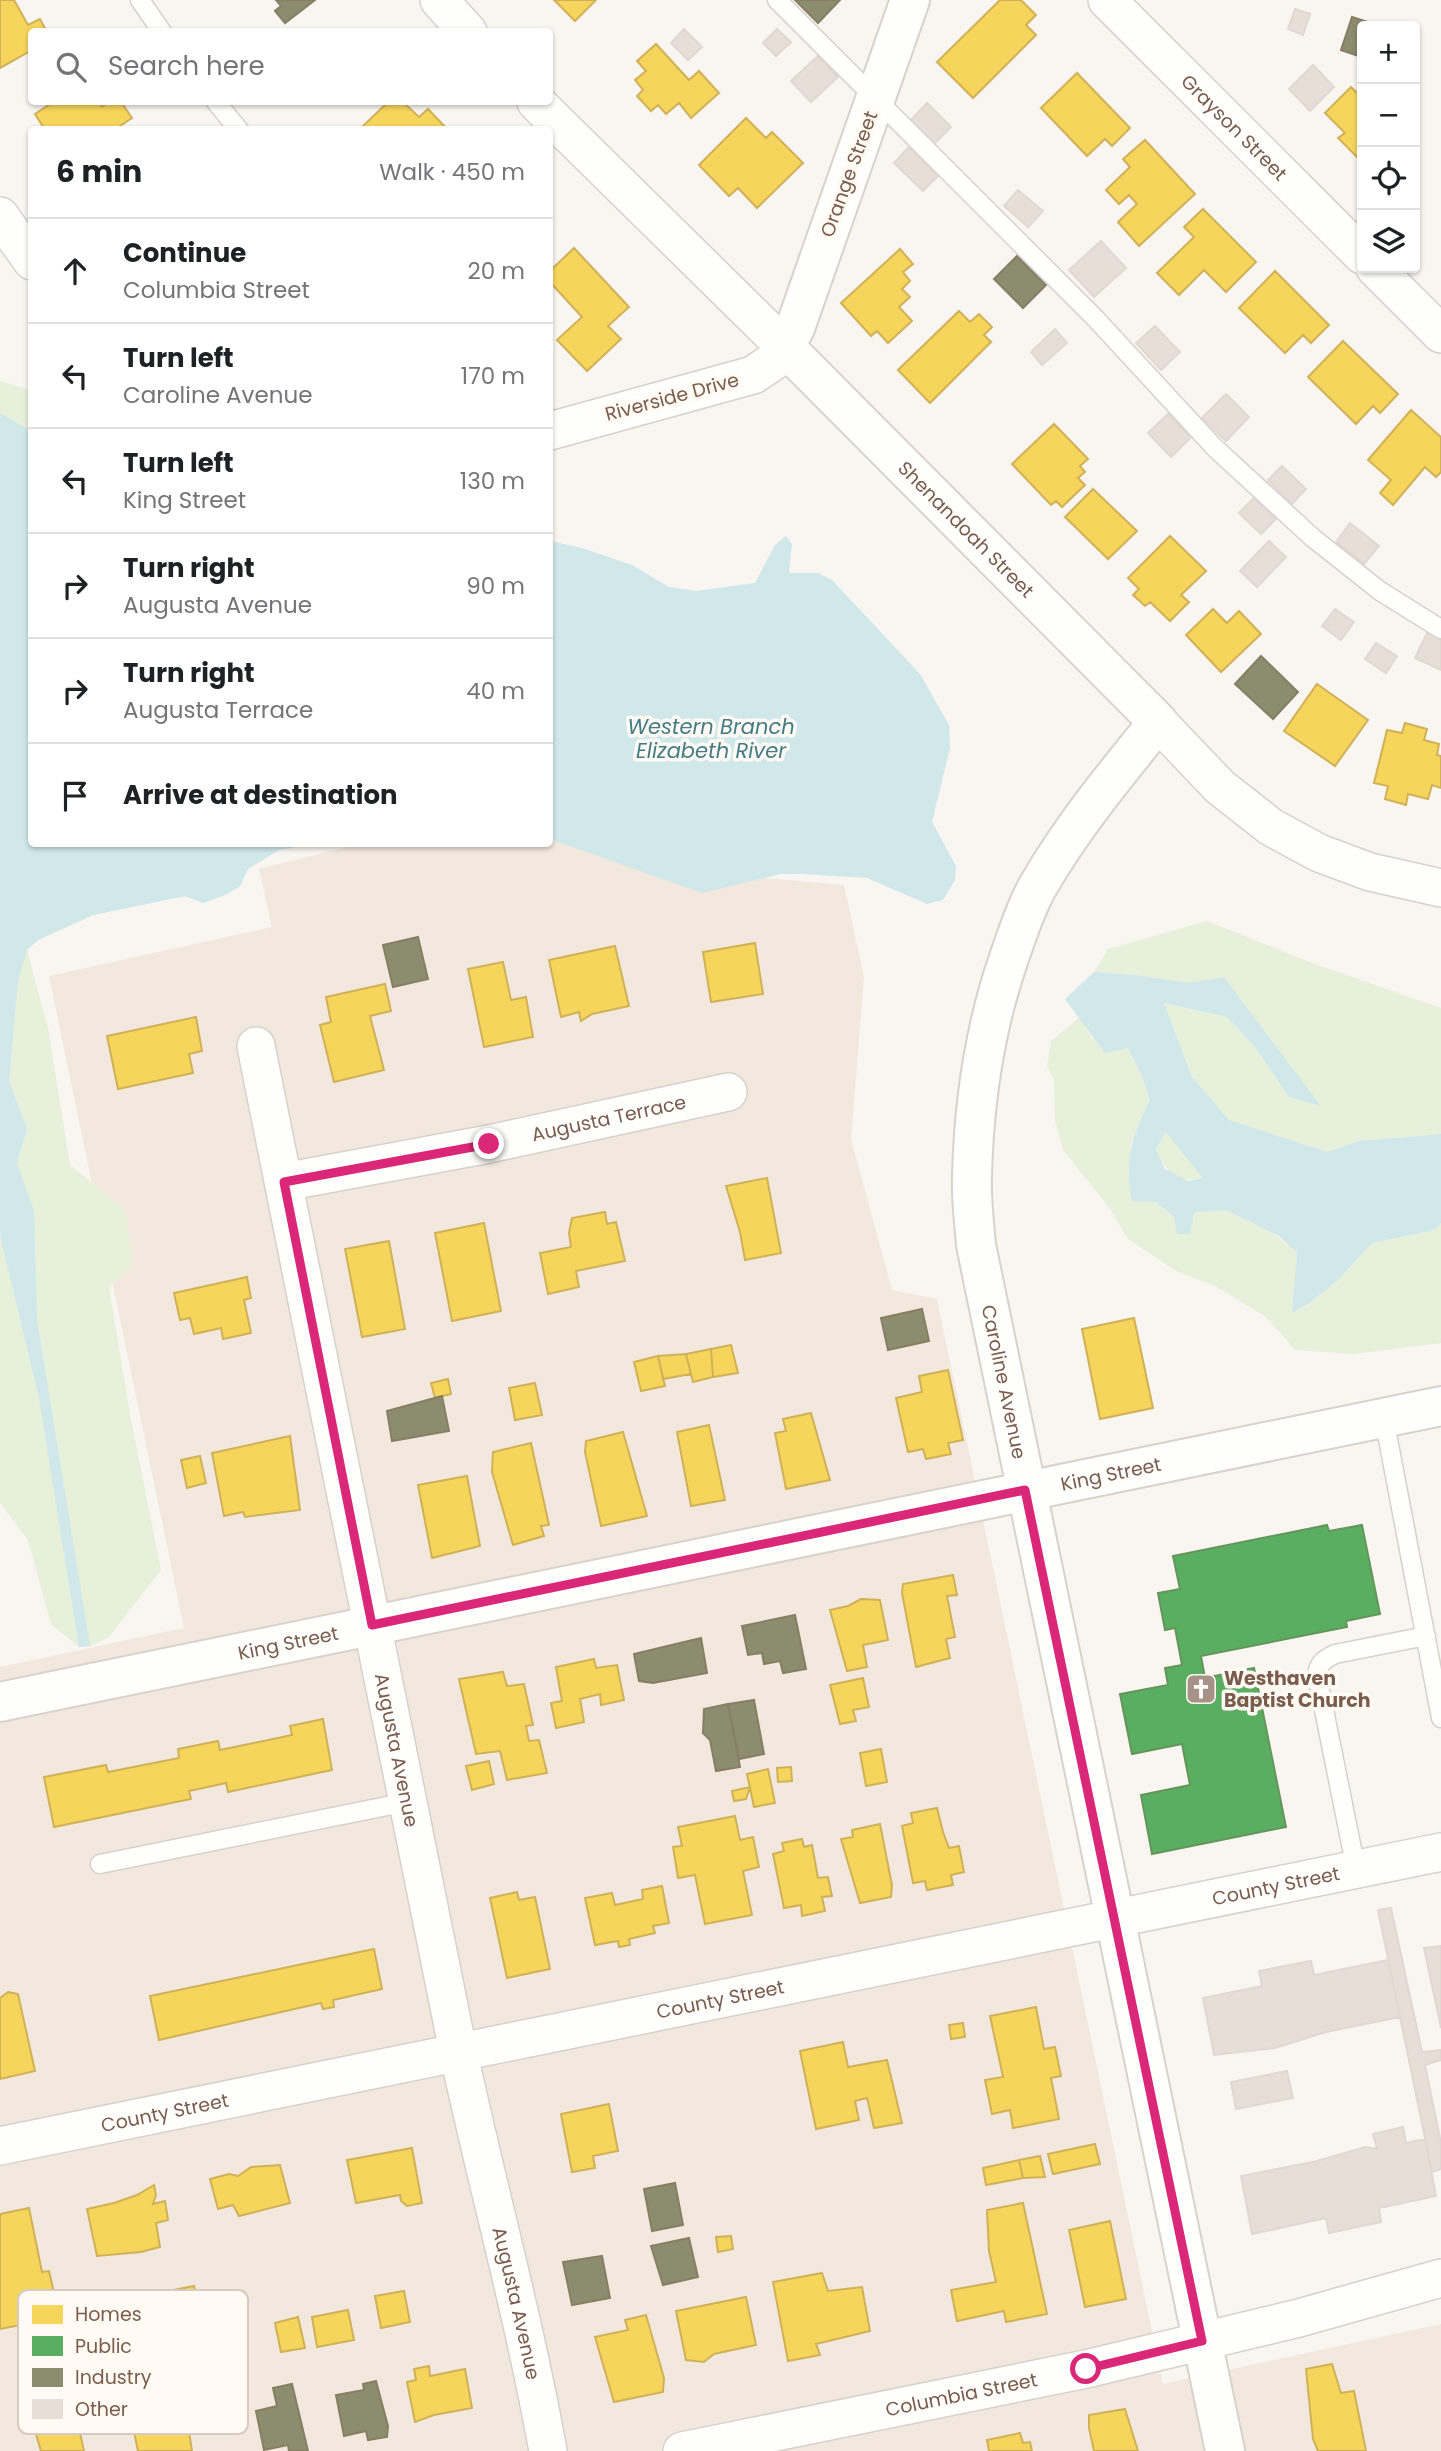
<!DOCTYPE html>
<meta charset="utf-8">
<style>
body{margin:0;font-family:Poppins,sans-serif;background:#f6f6f6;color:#202124}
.controls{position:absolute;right:21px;top:21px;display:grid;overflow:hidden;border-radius:7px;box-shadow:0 2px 5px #0004}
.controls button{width:63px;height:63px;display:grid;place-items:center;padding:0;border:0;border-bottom:2px solid #e0e0e0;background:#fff;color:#202124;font:35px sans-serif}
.stop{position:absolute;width:21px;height:21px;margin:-16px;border:5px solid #db2777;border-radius:50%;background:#fff}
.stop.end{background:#db2777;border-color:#fff;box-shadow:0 2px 7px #0008}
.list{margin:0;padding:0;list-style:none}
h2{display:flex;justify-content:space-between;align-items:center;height:91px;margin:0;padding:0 28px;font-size:30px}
h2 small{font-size:23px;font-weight:400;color:#757577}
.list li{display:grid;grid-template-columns:46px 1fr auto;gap:21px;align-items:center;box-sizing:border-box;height:105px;padding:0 28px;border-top:2px solid #e0e0e0}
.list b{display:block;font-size:26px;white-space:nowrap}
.list p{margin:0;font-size:23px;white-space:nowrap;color:#757577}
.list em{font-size:23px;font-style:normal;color:#757577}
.icon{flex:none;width:38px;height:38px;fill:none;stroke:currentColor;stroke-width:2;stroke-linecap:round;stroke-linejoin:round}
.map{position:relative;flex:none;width:1441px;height:2451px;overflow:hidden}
.search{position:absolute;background:#fff;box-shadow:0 2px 5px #0004;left:28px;top:28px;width:525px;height:77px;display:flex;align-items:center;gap:18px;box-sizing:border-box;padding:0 24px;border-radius:7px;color:#757577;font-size:26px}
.panel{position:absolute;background:#fff;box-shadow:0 2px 5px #0004;left:28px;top:126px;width:525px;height:721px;border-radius:7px}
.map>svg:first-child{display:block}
.residential{fill:#f2e8de}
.green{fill:#e7f0db}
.water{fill:#d0e8ea;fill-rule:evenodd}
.homes{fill:#f6d55c;stroke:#d1b158;stroke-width:2}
.public{fill:#5aae61;stroke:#64955b;stroke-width:2}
.industry{fill:#8c8c6e;stroke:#877e64;stroke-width:2}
.building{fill:#e6ded7;stroke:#e2d8d2;stroke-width:2}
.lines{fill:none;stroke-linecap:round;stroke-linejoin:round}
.lane-casing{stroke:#d7d1cb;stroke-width:21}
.street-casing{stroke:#d7d1cb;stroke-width:40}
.secondary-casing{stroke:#d9d2cb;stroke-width:42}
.lane{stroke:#fefefd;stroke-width:18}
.street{stroke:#fefefd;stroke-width:37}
.secondary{stroke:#fefefd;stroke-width:38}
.route{stroke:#db2777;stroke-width:9}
.labels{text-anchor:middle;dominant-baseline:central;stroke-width:7;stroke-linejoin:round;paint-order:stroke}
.street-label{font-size:19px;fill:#7a5c4d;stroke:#fffaf3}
.poi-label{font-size:19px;font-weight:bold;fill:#7a5c4d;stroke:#fffaf3;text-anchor:start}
.water-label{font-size:21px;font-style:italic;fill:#437c86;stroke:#fffaf3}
.key{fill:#fffaf3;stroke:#d7cbc1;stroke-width:2}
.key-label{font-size:19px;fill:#7a5c4d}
</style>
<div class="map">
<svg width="1441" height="2451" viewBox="0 0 1441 2451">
<rect width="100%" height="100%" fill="#f9f5f0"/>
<path class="residential" d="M550,831l133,40 161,14 20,92 -13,162 41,151 45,9 226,1085 278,-60v127h-1441v-784l184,-39 -135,-652 223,-49 -13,-58 100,-25h191z"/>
<path class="green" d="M0,381l31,9 1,454h281l-34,6 -31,19 -8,17 -15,9 -22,8 -18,-7 -92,19 -55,25 -11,10 21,78 22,137 55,45 8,55 -24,22 22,132 30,151 -53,68 -18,8 -11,1 -28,-23 -23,-84 -28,-37z
M1207,921l105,42 129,45v126l-82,7 -32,11 -99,-32 -36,-43 -28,-74 63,14 28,30 34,50 31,8 -96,-128 -35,6 -54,-8 -41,-3 14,-23z
M1080,1017l12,21 36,10 14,28 8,24 -20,46 26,56 18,15c16,-4 34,-9 51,-7 23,3 55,27 72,43l-4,59 19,-11 25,-20 35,-38 63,-13 6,-7v120l-87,11 -59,-4 -29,-33 -49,-30 -41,-16 -48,-32 -19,-32 -46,-57 -8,-30 -1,-40 -7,-14 4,-25z
M1166,1131l38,47c-28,6 -37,-5 -48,-29z"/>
<path class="water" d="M0,413l31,18 1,413h281l-34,6 -31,19 -8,17 -15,9 -22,8 -18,-7 -92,19 -55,25 -11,10 -9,30 -9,101 18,48 -10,34 17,48 3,109 53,326 -11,1 -40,-249 -39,-163z
M786,536l6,8 -3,29h29l14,7 88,94 29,51 1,23 -18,74 24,44 -1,14 -12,20 -16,4 -60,-26 -65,-4h-21l-79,19 -152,-54v-298l32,7 50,17 37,22 27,4 59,-8 20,-38z
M1094,972l41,3 54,8 35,-6 97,129 -32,-9 -34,-50 -28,-30 -63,-14 28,74 37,43 98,32 32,-11 82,-7v89l-6,7 -63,13 -35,38 -25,20 -20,12 5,-60 -18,-17 -53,-26 -32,2 -4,22h-13l-3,-17 -18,-15 -24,-1c-8,-42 0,-65 18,-101l-8,-24 -14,-28 -23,5 -40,-54zM1166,1132l37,46 -15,3 -23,-12 -9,-20z"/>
<path class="homes" d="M0,0h14l14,25 12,-6 7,13h-15v18l-32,18z
M554,0h42l-21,21z
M1000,0h21l15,15 -10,10 10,10 -63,63 -36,-36z
M656,44l33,36 10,-9 20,22 -28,25 -12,-15 -13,11 -8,-9 -7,6 -14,-15 6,-6 -8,-10 11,-9 -9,-10z
M1077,73l53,55 -18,18 -7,-7 -18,17 -46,-48z
M1351,87l11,11v64l-24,-24 7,-5 -20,-20z
M53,102h45l4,5 7,-5h12l11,16 -18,12h-69l-10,-16z
M388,102h15l16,15 9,-8 20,21h-81l-4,-4z
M746,118l20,20 6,-6 31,31 -46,45 -19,-20 -9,8 -30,-31z
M1145,140l50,54 -56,52 -21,-24 19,-18 -8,-9 -10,9 -13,-14 24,-23 -7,-8z
M1203,209l53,53 -30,30 -22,-22 -25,25 -22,-22 37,-36 -10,-10z
M574,248l55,59 -21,19 13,13 -34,32 -30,-31 25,-23 -32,-35v-11z
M900,249l13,15 -10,8 7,9 -8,8 8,8 -11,10 13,14 -24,22 -11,-12 -6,5 -30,-33z
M1275,271l54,54 -18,18 -8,-8 -18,18 -46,-45z
M959,311l11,11 9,-8 13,13 -8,8 7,7 -61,61 -32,-33z
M1343,341l55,53 -18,19 -7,-7 -17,18 -48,-47z
M1411,410l30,27v35l-5,5 -11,-10 -32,38 -13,-12 11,-13 -23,-20z
M1054,424l34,35 -8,7 5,6 -7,6 7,7 -23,22 -6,-6 -5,4 -39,-41z
M1093,489l44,42 -29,28 -43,-42z
M1170,536l36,35 -25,24 8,7 -19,19 -20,-19 -5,4 -12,-11 6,-6 -11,-11z
M1213,609l14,14 12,-12 22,23 -40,38 -35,-37z
M1317,684l51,36 -33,46 -51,-35z
M1405,723l22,6 -3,11 15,4 -2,11 4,1v32l-9,-3 -4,14 -20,-5 -2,11 -21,-6 3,-13 -14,-3 13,-53 15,3z
M755,943l8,51 -52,8 -8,-50z
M615,946l14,60 -37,8 -11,7 -2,-9 -18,5 -12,-57z
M503,962l8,38 15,-3 7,40 -49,10 -16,-78z
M385,984l6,27 -21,5 14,54 -50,12 -14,-57 11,-3 -5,-25z
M196,1017l6,34 -13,3 4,19 -75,16 -11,-53z
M767,1178l14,75 -36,7 -5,-28 -14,-46z
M605,1212l2,12 9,-2 9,39 -49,10 3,16 -31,7 -8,-41 31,-6 -2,-14 3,-15z
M484,1223l17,88 -49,10 -17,-88z
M389,1241l16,88 -43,8 -17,-88z
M247,1277l4,21 -7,2 7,33 -28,6 -2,-11 -27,6 -4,-16 -10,2 -6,-27z
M1134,1318l19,90 -53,11 -18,-90z
M731,1345l7,28 -25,4 -2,-28z
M711,1349l2,28 -20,5 -7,-28z
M686,1354l5,20 -28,5 -5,-23z
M658,1356l7,30 -24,5 -7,-29z
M948,1370l15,70 -15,3 3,11 -25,5 -3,-10 -15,3 -12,-54 26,-6 -3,-16z
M448,1379l3,15 -16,4 -4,-15z
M535,1383l7,32 -27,5 -6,-32z
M811,1413l19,67 -44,9 -11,-56 11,-2 -3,-12z
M709,1425l16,75 -34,6 -14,-74z
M623,1432l24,84 -46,10 -16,-74 1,-11z
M290,1436l10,74 -55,7 -2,-5 -19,4 -12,-63z
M531,1443l18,82 -8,1 3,10 -31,9 -21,-73 1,-20z
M200,1456l6,27 -19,5 -6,-28z
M467,1476l13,70 -48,12 -14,-73z
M953,1575l4,20 -10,1 8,41 -9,2 4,19 -34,9 -14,-74 1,-9z
M861,1599l19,1 8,40 -25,5 4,22 -20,4 -17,-61 18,-4z
M594,1659l2,9 21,-3 7,35 -23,5 -1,-11 -20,5 4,23 -28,6 -5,-25 11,-2 -6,-34z
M503,1672l4,14 17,-2 9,41 -7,1 3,15 10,-1 8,33 -40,7 -7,-29 -24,3 -17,-75z
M863,1678l6,29 -16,3 3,11 -16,3 -10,-39z
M323,1719l9,51 -104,22 -2,-9 -37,8 2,8 -137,28 -10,-50 62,-12 2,7 71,-14 -1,-9 40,-8 2,9 72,-15 -2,-9z
M881,1749l6,33 -21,4 -6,-33z
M489,1761l5,23 -22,6 -6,-24z
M791,1767l1,14 -14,1 -1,-14z
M768,1769l7,34 -21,4 -7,-33z
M750,1787l-4,12 -12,2 -2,-10z
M937,1808l6,24 6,16 10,-2 5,26 -13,3 2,10 -26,5 -2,-9 -12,2 -11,-57 11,-3 -2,-10z
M735,1816l5,24 13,-3 6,30 -16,4 9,44 -47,9 -10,-49 -17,3 -5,-31 9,-1 -4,-19z
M880,1824l12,61 -1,12 -31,6 -19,-64 12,-2 -1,-7z
M802,1839l2,8 8,-2 6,33 10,-1 4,19 -10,1 3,14 -23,5 -1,-11 -17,3 -11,-54 11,-3 -2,-8z
M662,1886l7,37 -16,3 2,7 -26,6 1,6 -11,2 -1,-6 -23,4 -10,-47 27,-5 3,12 28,-6 -1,-9z
M517,1892l2,8 16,-3 15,72 -43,9 -17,-80z
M374,1949l8,40 -49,11 1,7 -11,2 -2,-6 -162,37 -9,-44z
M8,1992l10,2 17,77 -35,8v-81z
M1036,2007l8,42 11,-2 6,29 -10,2 8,41 -46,9 -3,-18 -18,4 -7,-34 18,-3 -13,-61z
M963,2023l2,14 -14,2 -2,-14z
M843,2042l5,25 39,-7 15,63 -28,5 -7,-30 -12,3 4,19 -43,9 -16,-78z
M609,2104l9,47 -25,5 2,12 -23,4 -11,-58z
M1095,2144l5,20 -47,10 -5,-20z
M412,2148l10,55 -15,3 -6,-5 -1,-6 -44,8 -9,-43z
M1040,2156l5,21 -22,1 -4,-18z
M1019,2160l4,18 -37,7 -3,-17z
M280,2165l10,38 -51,13 -6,-11 -15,4 -8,-30 19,-5 9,2 13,-9z
M154,2185l2,10 -3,9 12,-3 3,19 -12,3 4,24 -19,5 -44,4 -10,-47 27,-6 23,-8z
M1023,2203l24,111 -41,8 -2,-11 -47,10 -6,-31 45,-8 -7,-31 -2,-41z
M29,2208l13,64 7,-1 8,35 -14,2 3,12 -46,9v-115z
M1110,2221l16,78 -41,8 -16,-77z
M731,2236l2,13 -15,3 -2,-15z
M822,2273l6,18 34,-4 8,44 -54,13 4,11 -32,6 -15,-79z
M194,2286l8,36 -20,4 -10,5 -9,-39z
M404,2291l6,31 -29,6 -6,-32z
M746,2297l10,48 -42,9 -10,8 -18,-2 -10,-49z
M348,2310l6,30 -37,7 -5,-30z
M646,2315l18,63 -1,14 -49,10 -19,-65 33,-7 -3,-10z
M298,2317l7,31 -24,4 -6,-29z
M1332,2364l9,29 13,-2 12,60h-48l-5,-12 -7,-70z
M429,2366l1,10 35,-7 7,39 -38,7 -19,7 -8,-40 9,-2 -2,-11z
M170,2379l10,47 8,-1 4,26h-54l-13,-62z
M1125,2409l13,42h-44l-5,-23v-13z
M76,2415l8,36h-43l-8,-27z
M1020,2433l3,10 7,-1 2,9h-43l-2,-11z"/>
<path class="public" d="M1327,1525l2,6 33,-6 18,89 -34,7 1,6 -146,29 4,22 49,-10 32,159 -134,27 -11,-59 49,-10 -8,-41 -50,10 -12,-60 48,-9 -3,-17 17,-3 -7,-37 -10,2 -7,-37 22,-4 -7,-33z"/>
<path class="industry" d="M276,0h39l-30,23 -10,-12 6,-5z
M795,0h45l-22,23z
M1352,17l28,9h-18v31l-21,-7z
M1017,256l29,29 -23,23 -29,-29z
M1261,656l37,36 -25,27 -38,-35z
M418,937l10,42 -35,8 -10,-42z
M922,1309l7,32 -41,9 -7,-32z
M442,1396l7,35 -57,10 -5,-30z
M795,1615l11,54 -23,4 -3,-12 -16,3 -2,-11 -14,2 -6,-29z
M701,1638l6,35 -54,10 -14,-2 -5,-27z
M754,1700l10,54 -25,5 -11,-55z
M728,1704l12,63 -24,4 -6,-31 -7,-7 1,-24z
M675,2183l8,42 -31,6 -8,-42z
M689,2238l9,39 -35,8 -12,-39z
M602,2256l8,42 -38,7 -9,-43z
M376,2381l12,45 -1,11 -19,3 -2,-9 -22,5 -8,-41 28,-5 -1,-6z
M292,2384l16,67h-19l-1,-6 -24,5 -8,-39 21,-5 -4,-18z"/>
<path class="building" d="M1295,9l15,5 -7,21 -15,-6z
M684,29l18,18 -14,13 -17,-17z
M777,29l14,13 -15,14 -13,-13z
M818,56l20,21 -27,25 -20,-21z
M1313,65l21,22 -24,24 -21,-22z
M927,103l24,24 -19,19 -24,-23z
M909,147l30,28 -16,16 -29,-28z
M1018,190l25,21 -15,16 -24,-21z
M1101,241l25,27 -32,29 -25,-27z
M1155,326l25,26 -19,18 -25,-27z
M1055,329l12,14 -25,22 -11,-13z
M1226,394l23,23 -23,24 -24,-23z
M1168,414l23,23 -20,20 -23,-24z
M1282,466l24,23 -14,15 -24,-24z
M1254,498l22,21 -15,15 -22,-21z
M1350,523l29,23 -15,18 -28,-22z
M1269,541l17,16 -29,30 -17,-16z
M1335,609l19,13 -13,18 -19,-14z
M1428,631l13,6v33l-26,-12z
M1376,643l21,13 -11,17 -21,-14z
M1391,1908l31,144 19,-2v10l-16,5 16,78v26l-9,3 -54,-262z
M1441,1946v82l-17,-80z
M1388,1960l12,57 -74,15 -51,16 -61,7 -11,-57 59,-12 -3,-15 52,-10 3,14z
M1287,2071l6,27 -57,11 -5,-27z
M1403,2127l3,16 19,-4 11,57 -57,12 2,14 -52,11 -3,-15 -74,16 -11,-58 72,-14 53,-15 11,2 -4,-15z"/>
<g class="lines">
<g class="lane-casing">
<path id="lane" d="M140,0l22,32
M777,0l318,318 120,130 98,90 67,53 61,38
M216,102l23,28
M1384,1418l57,300
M100,1864l307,-62
M1356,1869l-39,-194c1,-12 8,-16 18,-21l91,-18"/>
</g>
<g class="street-casing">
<g id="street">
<path d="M439,0l29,32"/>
<path id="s1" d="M1107,0l255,255"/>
<path d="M536,102l249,245 -11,14 -21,14 -203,56"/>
<path d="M0,216l32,45"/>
<path d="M1375,268l66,66"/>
<path d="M1158,722l62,65 51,40 48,26 51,19 71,16"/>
<path id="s2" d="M256,1046c67,330 131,660 199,990 29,139 68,275 93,415"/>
<path id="s3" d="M284,1182l205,-38 239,-52"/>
<path id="s4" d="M0,2146l1441,-294"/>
<path id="s5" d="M682,2451l404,-82 213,-51 142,-40"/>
</g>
</g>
<g class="secondary-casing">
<g id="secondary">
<path id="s6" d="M910,0l-115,328 -10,19 373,375c-42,52 -86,105 -120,164 -12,21 -20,46 -28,69 -25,71 -36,145 -38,220 -1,23 2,47 4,70l249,1206"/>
<path id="s7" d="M0,1702l1441,-296"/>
</g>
</g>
<use href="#lane" class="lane"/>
<use href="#street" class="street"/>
<use href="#secondary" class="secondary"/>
</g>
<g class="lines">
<path class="route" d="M489,1144l-205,38 88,443 653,-135 177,851 -116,28"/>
</g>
<defs>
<g id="church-square" transform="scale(1.575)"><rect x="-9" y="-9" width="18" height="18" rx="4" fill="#a69286" stroke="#fffaf3"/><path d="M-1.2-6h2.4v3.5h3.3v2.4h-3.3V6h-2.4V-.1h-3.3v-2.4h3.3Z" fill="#fff"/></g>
</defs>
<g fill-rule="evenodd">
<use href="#church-square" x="1201" y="1689"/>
</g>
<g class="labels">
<g class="street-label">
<text stroke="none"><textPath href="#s1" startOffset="180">Grayson Street</textPath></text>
<text transform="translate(849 174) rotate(-70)">Orange Street</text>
<text transform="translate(672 397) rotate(-15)">Riverside Drive</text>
<text stroke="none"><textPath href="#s6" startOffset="626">Shenandoah Street</textPath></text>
<text stroke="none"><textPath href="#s3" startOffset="331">Augusta Terrace</textPath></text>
<text stroke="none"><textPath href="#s6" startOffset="1610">Caroline Avenue</textPath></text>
<text stroke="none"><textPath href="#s7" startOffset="1134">King Street</textPath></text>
<text stroke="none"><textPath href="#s7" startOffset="294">King Street</textPath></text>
<text stroke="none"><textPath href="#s2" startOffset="718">Augusta Avenue</textPath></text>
<text stroke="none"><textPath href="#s4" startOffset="1302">County Street</textPath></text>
<text stroke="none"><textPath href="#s4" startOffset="735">County Street</textPath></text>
<text stroke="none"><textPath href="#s4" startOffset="168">County Street</textPath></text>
<text stroke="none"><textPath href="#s2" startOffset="1284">Augusta Avenue</textPath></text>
<text stroke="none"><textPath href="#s5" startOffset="285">Columbia Street</textPath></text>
</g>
<g class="poi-label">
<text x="1224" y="1678">Westhaven<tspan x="1224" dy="22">Baptist Church</tspan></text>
</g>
<g class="water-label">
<text x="711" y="726">Western Branch<tspan x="711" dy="24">Elizabeth River</tspan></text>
</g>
</g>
<rect x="18" y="2290" width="230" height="144" rx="10" class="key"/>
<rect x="32" y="2305" width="31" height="19" fill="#f6d55c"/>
<rect x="32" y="2336" width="31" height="20" fill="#5aae61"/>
<rect x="32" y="2368" width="31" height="19" fill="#8c8c6e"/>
<rect x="32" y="2399" width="31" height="20" fill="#e6ded7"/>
<g class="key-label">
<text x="75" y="2321">Homes</text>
<text x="75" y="2353">Public</text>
<text x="75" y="2384">Industry</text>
<text x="75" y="2416">Other</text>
</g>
</svg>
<div class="controls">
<button>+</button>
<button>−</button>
<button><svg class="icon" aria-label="locate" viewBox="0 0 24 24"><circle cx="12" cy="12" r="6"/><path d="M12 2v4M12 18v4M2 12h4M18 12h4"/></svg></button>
<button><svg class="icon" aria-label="layers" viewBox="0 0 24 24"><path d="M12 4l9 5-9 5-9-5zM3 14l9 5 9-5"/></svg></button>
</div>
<div class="stop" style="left:1086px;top:2369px"></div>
<div class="stop end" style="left:489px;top:1144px"></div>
<div class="search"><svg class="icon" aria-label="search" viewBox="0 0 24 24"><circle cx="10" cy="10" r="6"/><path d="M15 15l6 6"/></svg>Search here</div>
<section class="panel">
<h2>6 min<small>Walk · 450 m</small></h2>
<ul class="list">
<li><svg class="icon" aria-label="ahead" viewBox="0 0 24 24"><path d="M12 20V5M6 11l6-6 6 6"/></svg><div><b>Continue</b><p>Columbia Street</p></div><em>20 m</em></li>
<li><svg class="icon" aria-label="left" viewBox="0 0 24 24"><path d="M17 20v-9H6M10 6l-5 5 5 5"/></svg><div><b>Turn left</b><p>Caroline Avenue</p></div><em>170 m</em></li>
<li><svg class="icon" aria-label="left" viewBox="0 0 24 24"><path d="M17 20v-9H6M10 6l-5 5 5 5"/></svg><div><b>Turn left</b><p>King Street</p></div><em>130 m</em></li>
<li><svg class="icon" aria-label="right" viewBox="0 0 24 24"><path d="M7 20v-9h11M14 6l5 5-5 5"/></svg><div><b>Turn right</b><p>Augusta Avenue</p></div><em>90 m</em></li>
<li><svg class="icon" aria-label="right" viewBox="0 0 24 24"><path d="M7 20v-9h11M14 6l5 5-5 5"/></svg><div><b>Turn right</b><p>Augusta Terrace</p></div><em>40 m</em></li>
<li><svg class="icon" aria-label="arrive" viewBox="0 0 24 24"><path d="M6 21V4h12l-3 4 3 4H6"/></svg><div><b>Arrive at destination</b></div></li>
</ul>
</section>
</div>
